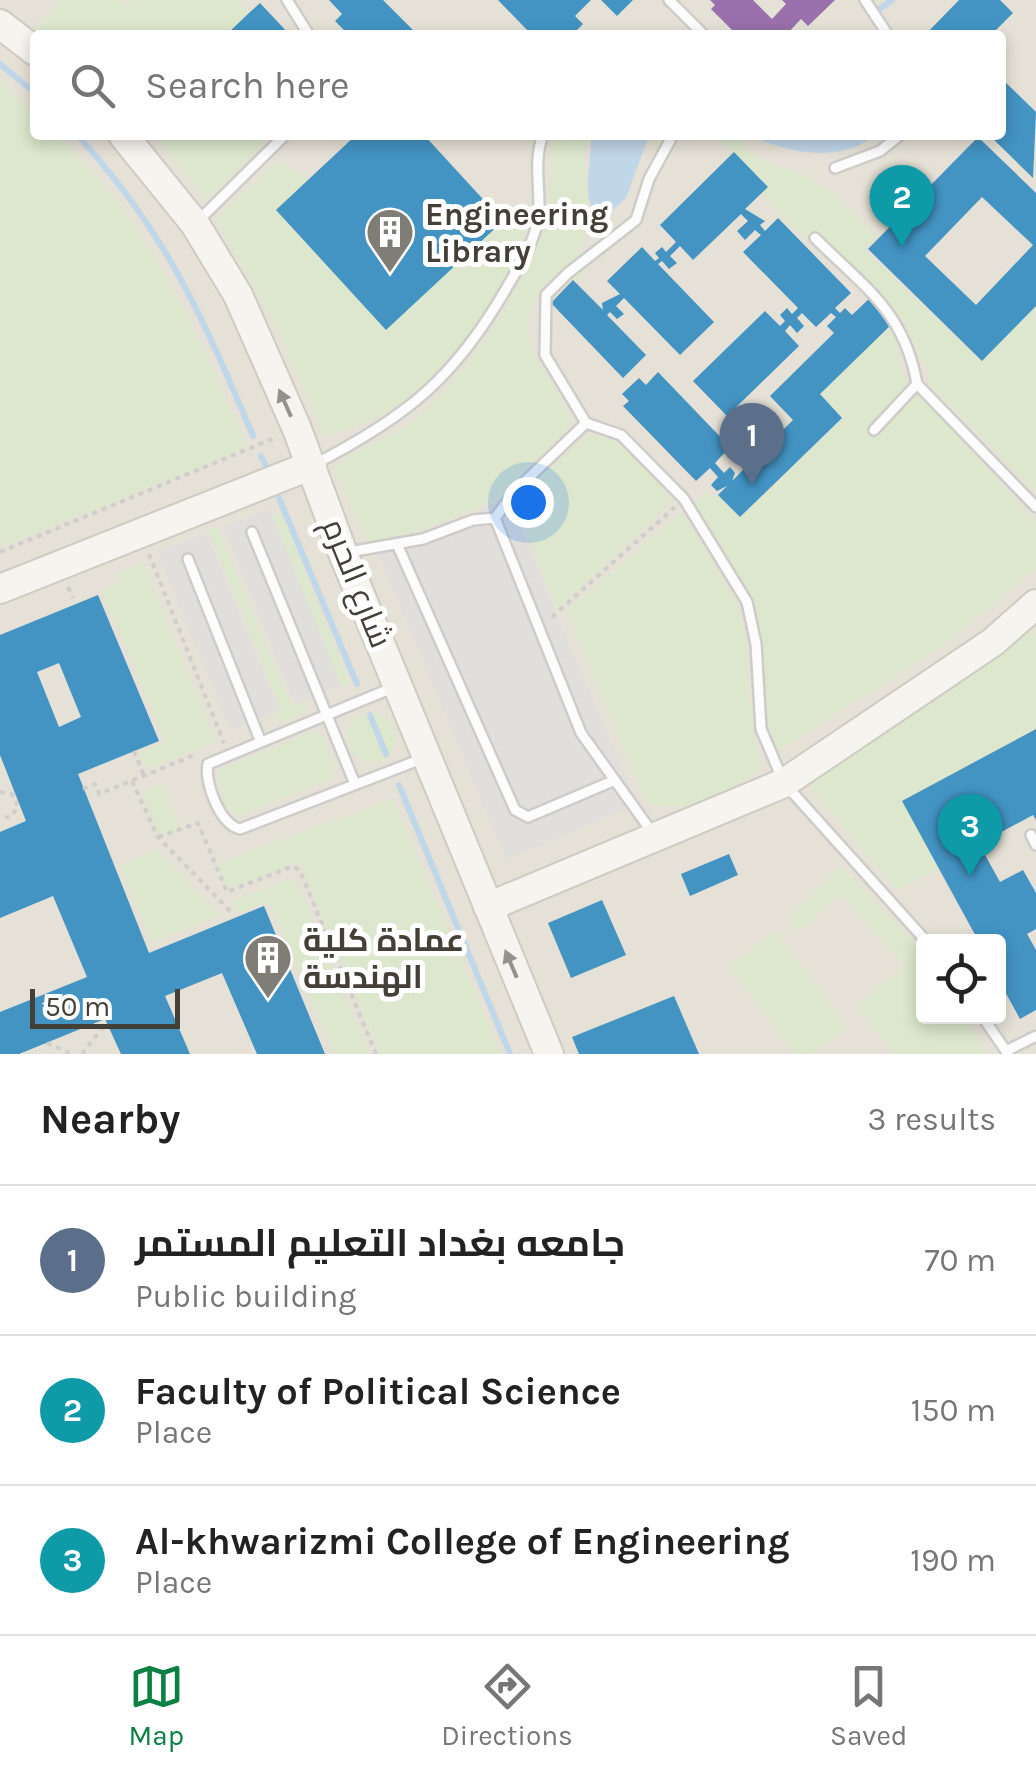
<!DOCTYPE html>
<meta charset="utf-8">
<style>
body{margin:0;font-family:Karla,Cairo,sans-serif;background:#f2f2f2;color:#222}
.controls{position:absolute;right:30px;bottom:30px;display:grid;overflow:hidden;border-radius:10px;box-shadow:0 5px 15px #0003}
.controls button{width:90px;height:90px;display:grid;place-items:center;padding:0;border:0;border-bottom:2px solid #e0e0e0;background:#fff;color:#222;font:50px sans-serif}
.scale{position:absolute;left:30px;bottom:25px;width:150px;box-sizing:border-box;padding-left:10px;border:5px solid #444037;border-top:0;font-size:28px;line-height:35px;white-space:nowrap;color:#444037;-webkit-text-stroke:8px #fff;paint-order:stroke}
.you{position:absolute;left:528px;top:502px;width:35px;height:35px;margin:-25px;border:8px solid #fff;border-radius:50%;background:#1a73e8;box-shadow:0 0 0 15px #1a73e833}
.badge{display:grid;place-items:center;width:65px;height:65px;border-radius:50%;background:#0b8043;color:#fff;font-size:32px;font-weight:700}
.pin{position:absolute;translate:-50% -82px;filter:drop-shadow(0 2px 5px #0008)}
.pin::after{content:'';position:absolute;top:52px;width:35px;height:30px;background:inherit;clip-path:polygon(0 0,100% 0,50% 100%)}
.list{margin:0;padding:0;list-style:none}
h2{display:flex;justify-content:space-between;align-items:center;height:130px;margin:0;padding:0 40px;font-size:42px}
h2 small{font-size:32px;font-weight:400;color:#767676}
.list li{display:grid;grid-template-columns:65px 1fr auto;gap:30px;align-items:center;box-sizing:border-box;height:150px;padding:0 40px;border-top:2px solid #e0e0e0}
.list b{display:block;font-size:38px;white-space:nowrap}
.list p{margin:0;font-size:32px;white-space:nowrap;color:#767676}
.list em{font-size:32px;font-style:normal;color:#767676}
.icon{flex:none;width:55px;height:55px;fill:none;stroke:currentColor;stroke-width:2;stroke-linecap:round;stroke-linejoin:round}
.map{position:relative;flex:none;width:1036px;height:1054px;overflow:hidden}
.search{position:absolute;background:#fff;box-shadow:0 5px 15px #0003;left:30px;right:30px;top:30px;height:110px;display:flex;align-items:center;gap:25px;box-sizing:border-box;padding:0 35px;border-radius:10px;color:#767676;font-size:38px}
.sheet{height:580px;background:#fff}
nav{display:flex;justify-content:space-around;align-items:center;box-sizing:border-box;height:140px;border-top:2px solid #e0e0e0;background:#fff;font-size:28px;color:#767676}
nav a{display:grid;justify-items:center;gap:5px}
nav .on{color:#0b8043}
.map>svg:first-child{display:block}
.education{fill:#e5e1d6;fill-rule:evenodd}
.green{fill:#dce7cd}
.parking{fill:#e1dfdb}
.water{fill:#c0d6e9}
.offices{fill:#9970ab}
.schools{fill:#4393c3;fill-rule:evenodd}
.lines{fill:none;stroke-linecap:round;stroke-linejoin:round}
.stream{stroke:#c0d6e9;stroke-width:6}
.lane-casing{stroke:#cdccc8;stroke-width:14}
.secondary-casing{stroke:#cdcbc2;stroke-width:32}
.path{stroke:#d0cecb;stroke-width:4;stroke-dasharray:5 5;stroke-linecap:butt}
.lane{stroke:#fdfcfc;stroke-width:9}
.secondary{stroke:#f5f4ef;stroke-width:28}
.oneway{fill:#94918a}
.labels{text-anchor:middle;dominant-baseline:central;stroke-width:10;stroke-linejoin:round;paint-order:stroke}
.poi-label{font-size:32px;font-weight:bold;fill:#444037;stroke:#fff;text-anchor:start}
.street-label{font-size:32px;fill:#444037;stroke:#fff}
</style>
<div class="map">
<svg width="1036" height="1054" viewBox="0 0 1036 1054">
<rect width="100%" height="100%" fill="#f0eeea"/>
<path class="education" d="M0,0h1036v1054h-1036zM35,35h966v100h-966zM924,942h74v74h-74z"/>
<path class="green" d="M62,0h58l6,6 8,-6h103l12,13 -23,22 -196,-1z
M0,81l35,33v21h22c92,87 142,198 190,313l-247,99z
M155,135h117l-66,64z
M552,135h39l1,6 -9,9 6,55 -17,13 12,8 2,15 -10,9 4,5 5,-4 5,8 -5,4 4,5 -14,14 -13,-14c-70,66 -15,90 10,155l-64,67v6l-128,50h-11l-34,-77c21,-23 59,-31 84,-53 54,-48 121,-147 130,-220 3,-20 0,-41 3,-61z
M716,135h30l-1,14c21,19 47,17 71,33 22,14 41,35 60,53l-11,16 116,110 55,-55v186l-107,-108 -1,-16c-13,-12 -13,-30 -23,-45l-90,-89 -8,7 -46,-47 7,-7z
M277,161l31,19 -32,31 111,118 116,-108 25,-11 3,4c-30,94 -102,202 -207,221l-45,-103 -63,-113z
M891,324l12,51 133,148v45l-90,75 -167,108c-23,-41 -10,-86 -21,-130 -11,-43 -40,-80 -64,-116l13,-13 6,7 5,-4 23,22 101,-99 -22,-24z
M603,436c30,14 50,39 69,66l-115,108 -42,-110 70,-63z
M281,512l69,172 -8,3 -69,-171z
M682,512l55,91 9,35 2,53 13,76c-18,22 -94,56 -116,32l-78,-188z
M217,526l74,179 12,-3 4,10 -29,11 -4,-10 7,-4 -73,-180z
M143,563l73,178 -70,28 -7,-15 26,-12 -63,-152 19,-8 -4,-8z
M1030,627l6,10v92l-134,72 37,66 -41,24 -85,-100 -2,-9 172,-114z
M347 737a25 25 0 1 1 50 0a25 25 0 1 1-50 0Z
M313,732l11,5 11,29 -4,13 -91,36 -11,-3 -13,-33 4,-10z
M162,783l18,45 -21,8 -17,-45z
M393,799l108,255h-121l-81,-192 -72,27 -10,-25z
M157,850l62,65 -68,27 -31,-77z
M841,866l82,85 1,65 41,1 21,37h-91l-38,-48 47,-40 -64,-73 -38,36 -9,1 -3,-13z
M289,879l9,6 72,169h-36l-65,-152 -31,11 -5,-12z
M775,931l72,96 -35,27h-17l-66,-88z"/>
<path class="parking" d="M508,499l129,305 -131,56 -128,-306z
M269,509l73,177 -47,18 -72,-177z
M206,533l73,177 -49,20 -73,-178z"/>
<path class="water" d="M591,135h58l-23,63 -21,19 -9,-2c-16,-23 -3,-54 -5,-80z
M747,135h129c-40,30 -87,17 -129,0z"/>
<path class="offices" d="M710,0h43l19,19 14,-15 -4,-4h53l-27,26 -7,-7 -15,16h-49l-26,-26 4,-4z"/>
<path class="schools" d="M329,0h54l35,35h-69l-14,-14 7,-7z
M498,0h93l-16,16 8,8 -11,11h-47l4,-3z
M601,0h32l-16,16z
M959,0h41l13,13 -22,22h-66z
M260,3l30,32h-64l23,-22z
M1001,78l35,34 -3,66 -44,-43h12z
M356,135h68l79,86 -117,109 -110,-120z
M978,137l58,56v113l-54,55 -114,-112zM982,197l51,48 -57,60 -51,-49z
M734,152l34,35 -23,22 20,12 -5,4 5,6 13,-13 73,75 -16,15 5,5 5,-5 7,7 19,-18 24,24 -75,73 22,24 -102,99 -22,-22 9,-9 -10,5 -6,-6 7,-8 -8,-9 -14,13 -73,-75 6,-5 -7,-7 17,-16 7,7 12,-13 72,75 -15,16 9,10 6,-6 5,6 -3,8 61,-61 -23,-24 64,-63 -7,-7 9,-9 -5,-4 -15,14 -14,-14 -5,5 7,8 -7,7 -7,-8 -5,6 14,15 -72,70 -34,-35 72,-70 15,15 5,-5 -5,-6 7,-7 5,6 6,-6 -55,-56 18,-17 -6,-5 -10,10 -8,-9 11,-10 -7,-7 -48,46 -13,-14 -10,10 7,7 -8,6 -7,-8 -4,3 56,58 -34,33 -56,-57 -8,8 8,8 -7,5 -7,-7 -3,3 39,40 -23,23 -72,-75 22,-23 30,30 -1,-7 18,-9 -13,-13 35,-34 13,14 4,-3 -4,-5 7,-6 4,5 10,-10 -16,-17z
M98,595l61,146 -81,33 71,179 115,-47 61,148h-68l-35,-81 -57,23 25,58h-69l-16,-35 -86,35h-19v-42l87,-35 -34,-81 -53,22v-86l26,-11 -26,-66v-120zM59,663l22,54 -22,10 -22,-55z
M1036,729v91l-3,-5 -54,29 21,38 23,-12 13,23v36l-9,5 9,16v60l-16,9 -22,-40v-37h-19l-77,-141z
M729,854l9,21 -48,21 -9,-22z
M602,900l24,55 -55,23 -23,-55z
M674,996l25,58h-120l-7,-17z"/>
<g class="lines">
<path class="stream" d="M873,14l19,-14
M0,64l35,29
M77,135c90,98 125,181 176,301
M261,456l4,8
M279,498l78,186
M370,715l16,39
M399,785l111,269"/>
<g class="lane-casing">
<path id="lane" d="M287,0l22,35
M669,0l35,35
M865,0l23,35
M835,168l45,-17 20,-16
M197,222l88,-87
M815,238c50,50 89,73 102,146l-43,46
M917,384l119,123
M586,423l-41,-68 1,-60 22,-22 68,-53 13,-41 24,-44
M315,464c91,-47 139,-85 191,-175 12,-21 28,-45 32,-70 4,-30 -6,-55 5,-84
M495,518l86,215 73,102
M252,532l103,252
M397,544l118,266 13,7 87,-37
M349,552l74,-13 50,-19 22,-2 20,-27 71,-68 35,12 63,64 63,103 9,42 5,85 23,54 143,159
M188,559l72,181
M392,688l-184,76c-4,19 12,60 32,65l184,-71
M1031,835l5,10
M982,1016l26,38
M1006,1051l30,-15"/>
</g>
<g class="secondary-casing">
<path id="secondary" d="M0,24l35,27
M123,135l72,89 43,71 59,134 46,124 206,501
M0,589l312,-124
M488,907l296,-124 209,-141 43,-38"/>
</g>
<path class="path" d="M0,552l277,-115
M149,554l75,189
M68,587l5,11
M552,617l123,-110
M134,751l10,25
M132,781l26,56 74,76
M83,789l12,-5 4,10 98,-40
M0,792l12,2 6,12 -7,11 -11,1
M158,837l40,-14 29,69 66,-26 7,5 76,183
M47,1043l25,11
M82,1054l21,-27"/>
<use href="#lane" class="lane"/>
<use href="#secondary" class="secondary"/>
</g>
<defs><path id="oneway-solid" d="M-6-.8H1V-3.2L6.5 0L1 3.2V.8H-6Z" transform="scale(2.5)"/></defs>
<g class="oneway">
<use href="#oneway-solid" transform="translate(285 403) rotate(-114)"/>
<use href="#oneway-solid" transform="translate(511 964) rotate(-113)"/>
</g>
<defs>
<g id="building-pin" transform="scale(2.5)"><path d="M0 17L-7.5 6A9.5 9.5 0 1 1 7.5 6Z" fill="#807d76" stroke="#fff"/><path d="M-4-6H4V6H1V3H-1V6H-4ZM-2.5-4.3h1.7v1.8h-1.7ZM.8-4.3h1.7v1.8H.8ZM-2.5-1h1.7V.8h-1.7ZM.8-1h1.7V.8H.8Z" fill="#fff"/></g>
</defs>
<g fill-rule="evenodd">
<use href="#building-pin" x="390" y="232"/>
<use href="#building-pin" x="268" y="958"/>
</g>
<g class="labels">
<g class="poi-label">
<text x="425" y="214">Engineering<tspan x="425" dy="37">Library</tspan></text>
<text x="303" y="940">عمادة كلية<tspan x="303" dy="37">الهندسة</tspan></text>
</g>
<g class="street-label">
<text transform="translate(357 583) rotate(68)">شارع الحرم</text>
</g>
</g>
</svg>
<div class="controls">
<button><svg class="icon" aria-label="locate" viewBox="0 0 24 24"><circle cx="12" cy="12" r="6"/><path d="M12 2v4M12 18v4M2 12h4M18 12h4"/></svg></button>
</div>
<div class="scale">50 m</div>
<div class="you"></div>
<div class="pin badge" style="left:752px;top:485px;background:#5c6f8a">1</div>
<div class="pin badge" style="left:902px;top:247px;background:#0f9aa8">2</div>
<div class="pin badge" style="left:970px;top:876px;background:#0f9aa8">3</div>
<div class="search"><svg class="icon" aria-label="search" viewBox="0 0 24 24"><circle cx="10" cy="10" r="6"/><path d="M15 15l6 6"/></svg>Search here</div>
</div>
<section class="sheet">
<h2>Nearby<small>3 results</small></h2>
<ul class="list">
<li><span class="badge" style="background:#5c6f8a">1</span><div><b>جامعه بغداد التعليم المستمر</b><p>Public building</p></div><em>70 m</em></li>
<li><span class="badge" style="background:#0f9aa8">2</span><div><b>Faculty of Political Science</b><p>Place</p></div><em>150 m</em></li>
<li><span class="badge" style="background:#0f9aa8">3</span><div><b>Al-khwarizmi College of Engineering</b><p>Place</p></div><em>190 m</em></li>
</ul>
</section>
<nav>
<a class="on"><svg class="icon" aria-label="map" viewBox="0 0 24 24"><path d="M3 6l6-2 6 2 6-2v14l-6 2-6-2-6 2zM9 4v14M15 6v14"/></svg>Map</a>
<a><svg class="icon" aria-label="directions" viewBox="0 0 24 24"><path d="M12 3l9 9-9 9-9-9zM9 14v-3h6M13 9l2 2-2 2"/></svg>Directions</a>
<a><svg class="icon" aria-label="saved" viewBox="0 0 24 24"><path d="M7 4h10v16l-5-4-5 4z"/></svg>Saved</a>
</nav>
